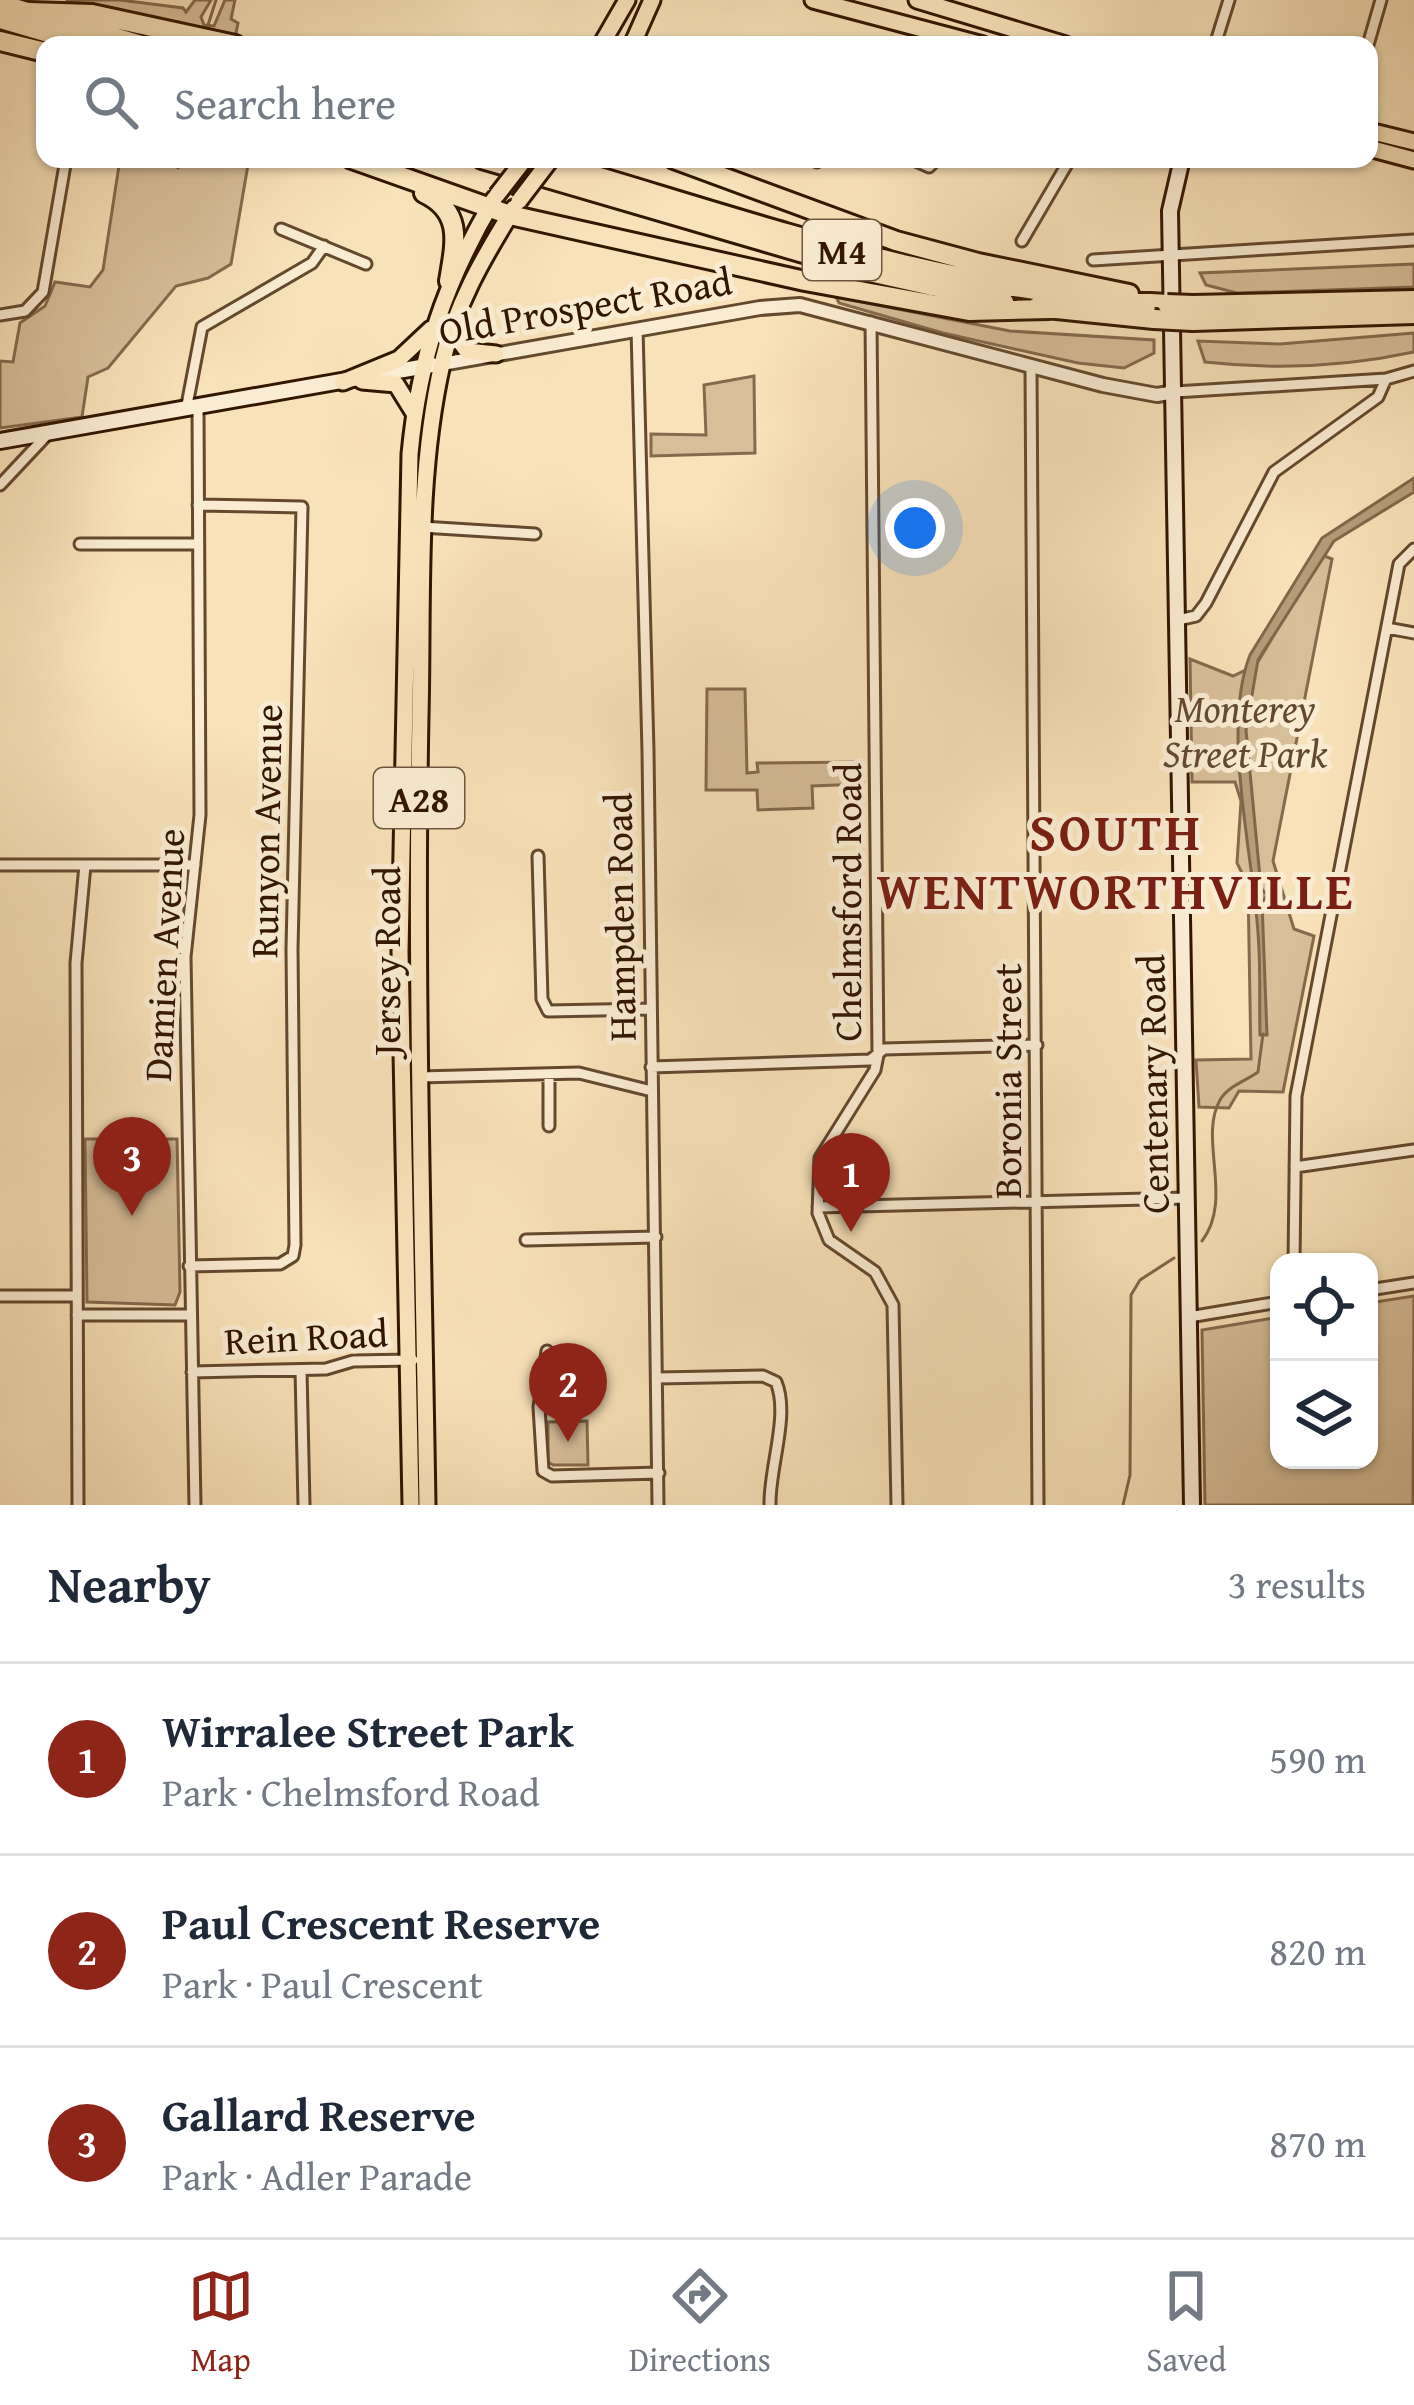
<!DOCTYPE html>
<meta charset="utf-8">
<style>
body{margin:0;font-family:"Gentium Book Plus",serif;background:#f6f6f7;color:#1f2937}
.controls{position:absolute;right:36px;bottom:36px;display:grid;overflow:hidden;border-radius:24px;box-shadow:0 3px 9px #0004}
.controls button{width:108px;height:108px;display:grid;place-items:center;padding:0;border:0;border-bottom:3px solid #e0e1e3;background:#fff;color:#1f2937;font:60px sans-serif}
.you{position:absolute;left:915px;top:528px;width:42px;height:42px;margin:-30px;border:9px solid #fff;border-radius:50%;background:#1a73e8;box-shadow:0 0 0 18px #1a73e833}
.badge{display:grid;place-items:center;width:78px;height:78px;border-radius:50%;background:#8f2418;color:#fff;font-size:39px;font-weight:700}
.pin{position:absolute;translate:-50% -99px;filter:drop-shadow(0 3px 6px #0008)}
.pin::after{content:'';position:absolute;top:63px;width:42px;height:36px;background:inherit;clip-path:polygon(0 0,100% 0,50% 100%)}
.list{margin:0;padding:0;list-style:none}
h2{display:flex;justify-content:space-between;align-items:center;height:156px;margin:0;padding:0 48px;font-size:51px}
h2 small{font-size:39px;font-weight:400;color:#747a83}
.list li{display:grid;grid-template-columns:78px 1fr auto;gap:36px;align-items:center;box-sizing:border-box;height:192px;padding:0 48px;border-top:3px solid #e0e1e3}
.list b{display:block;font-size:45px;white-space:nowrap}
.list p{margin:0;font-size:39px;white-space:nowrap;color:#747a83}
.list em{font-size:39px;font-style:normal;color:#747a83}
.icon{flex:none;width:66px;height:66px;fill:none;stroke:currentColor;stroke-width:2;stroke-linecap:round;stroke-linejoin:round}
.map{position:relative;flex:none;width:1414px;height:1505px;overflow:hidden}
.search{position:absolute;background:#fff;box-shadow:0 3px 9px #0004;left:36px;right:36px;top:36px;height:132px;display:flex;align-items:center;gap:30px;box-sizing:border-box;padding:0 42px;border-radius:24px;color:#747a83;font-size:45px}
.sheet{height:732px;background:#fff}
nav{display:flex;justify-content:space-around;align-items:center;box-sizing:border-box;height:168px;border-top:3px solid #e0e1e3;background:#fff;font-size:33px;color:#747a83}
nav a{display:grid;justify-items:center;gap:6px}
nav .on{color:#8f2418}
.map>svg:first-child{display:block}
.green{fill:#d7bf9a;stroke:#856a4d;stroke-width:3}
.water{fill:#b59d7a;stroke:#816749;stroke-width:3}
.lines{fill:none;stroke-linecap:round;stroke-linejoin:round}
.stream{stroke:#816749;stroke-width:3}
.minor-casing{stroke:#64492e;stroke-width:15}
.tertiary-casing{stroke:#64492e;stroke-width:18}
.secondary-casing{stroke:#331600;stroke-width:20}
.trunk-casing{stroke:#331600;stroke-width:21}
.motorway-casing{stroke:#331600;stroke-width:24}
.minor{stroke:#faecd2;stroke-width:9}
.tertiary{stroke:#faecd2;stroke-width:12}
.secondary{stroke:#faecd2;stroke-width:14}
.trunk{stroke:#f8e2b9;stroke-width:15}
.motorway{stroke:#f8e2b9;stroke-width:18}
.trunk-bridge-casing{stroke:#331600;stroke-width:21;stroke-linecap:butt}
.motorway-bridge-casing{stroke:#331600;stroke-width:24;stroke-linecap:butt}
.trunk-bridge{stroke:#f8e2b9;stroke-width:15}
.motorway-bridge{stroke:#f8e2b9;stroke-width:18}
.labels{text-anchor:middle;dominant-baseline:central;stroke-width:10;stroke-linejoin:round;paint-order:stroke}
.shield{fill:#faecd2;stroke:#6f563f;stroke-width:3}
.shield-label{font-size:36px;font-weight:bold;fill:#331600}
.street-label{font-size:39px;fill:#331600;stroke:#faecd2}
.park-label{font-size:39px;font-style:italic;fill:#64492e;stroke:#faecd2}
.district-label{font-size:51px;font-weight:bold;letter-spacing:3px;fill:#7a1f14;stroke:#faecd2}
</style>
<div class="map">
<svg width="1414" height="1505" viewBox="0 0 1414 1505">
<rect width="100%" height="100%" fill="#f8e2b9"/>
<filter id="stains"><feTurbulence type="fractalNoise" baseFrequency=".00167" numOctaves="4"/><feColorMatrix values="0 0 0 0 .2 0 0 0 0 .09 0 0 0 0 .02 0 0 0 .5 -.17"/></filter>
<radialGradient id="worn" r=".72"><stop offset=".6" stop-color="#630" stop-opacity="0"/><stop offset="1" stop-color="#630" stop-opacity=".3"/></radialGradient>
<path class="green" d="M66,0h54l63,8 3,4 9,-12h16l-10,17 3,8 10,1 11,-26h10l-4,19 7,4 -3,15z
M120,159h129l-18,105 -23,14 -32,8 -68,82 -20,9 -6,40 -82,11v-67l13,1 7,-39 25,-17 10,-24 35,5 13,-17z
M1414,264v23l-177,6 -31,-8 -6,-12z
M836,297l174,34 144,9v13l-30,15 -46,-5 -135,-30 -104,-30z
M1414,333v19c-70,15 -139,18 -209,10l-7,-21 82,3z
M754,376l1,77 -104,3v-22l55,1 -2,-50z
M1322,555l10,4 -59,302 21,68 20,7 -31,156 -44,-1 -10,17 -30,-1 -3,-47 55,-1 -3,-174 -11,-22 4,-62 -6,-19h-43l-2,-123 43,17 23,-11z
M707,689h38l2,84 11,-1 -1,-9 105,-1 1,22 -51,2 1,22 -55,2 -1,-20h-51z
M85,1139h92l3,153 -5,13 -88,-3z
M1414,1296l-1,209h-208l-3,-175 77,-13v143h90v-157z
M587,1421l1,44h-35l-5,-3v-40z"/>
<path class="water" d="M1414,478v14l-80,49 -76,119 -12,70 15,158 4,5 12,-1v4l-11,1 -4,5 5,133h-7c-1,-34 1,-68 -2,-102 -5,-79 -37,-205 -8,-278l72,-117z"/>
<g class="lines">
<path class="stream" d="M208,25l8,-25
M178,168l2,-9
M1202,1241c32,-42 -4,-102 18,-141 8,-14 26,-19 38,-28l5,-38
M1123,1505l7,-30 1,-180 9,-15 34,-22"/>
<g class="minor-casing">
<path id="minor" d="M921,45l12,-14
M1215,45l14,-45
M1368,45l13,-45
M911,159l18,8 8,-8
M817,162l3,-3
M281,229l85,35
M1022,241l48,-82
M1093,260l321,-20
M0,315l25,-4 18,-19 23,-133
M871,322l7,733 -3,15 -55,88 -2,55 11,27 46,32 18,33 4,200
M637,329l11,422 10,754
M1031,369l7,1136
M1175,392l211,-13 28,-8
M186,410l16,-83 110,-64 12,-17
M0,485l46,-49
M422,527l113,7
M80,544h118
M1178,620l18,-4 10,-13 68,-131 104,-75 8,-18
M1387,628l27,5
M538,856l4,143 6,12 103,-2
M0,865h195
M651,1067l219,-7 14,-11 153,-4
M549,1074v52
M419,1077l160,-4 73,18
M1295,1167l119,-17
M818,1207l369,-9
M526,1240l130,-3
M1294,1262l2,-166 103,-532 15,-15
M189,1266l91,-2 13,-8 2,-11 -3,-296 10,-442 -104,-2
M1369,1290l45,-7
M0,1296h77
M77,1315h113
M1189,1317l90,-15
M547,1351l-8,56 4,64 9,5 107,-3
M301,1370l3,135
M192,1372l134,-3 27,-8 60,-1
M657,1378l106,-2 13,6c14,33 -7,86 -6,123
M78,1505l-2,-542 9,-98
M195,1505l-10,-548 15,-142 -2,-407"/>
</g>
<g class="tertiary-casing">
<path id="tertiary" d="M442,364l318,-56 40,-3 303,80 54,10 18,-3"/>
</g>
<g class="secondary-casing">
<path id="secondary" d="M1182,159l-12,52 22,1294
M0,441l432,-76"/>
</g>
<g class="trunk-casing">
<path id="trunk" d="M813,0l170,45
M917,0l149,45
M601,45l26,-45
M632,45l20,-45
M1369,131l45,11
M1369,148l45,12
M452,331l15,20 29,3
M362,381l34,3 18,29
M343,382l56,-23 32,-30
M411,1505l-11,-553 10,-498c9,-97 35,-172 84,-255
M427,1505c-4,-263 -12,-526 -7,-789 3,-117 -4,-237 22,-352 13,-58 41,-106 72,-156"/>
</g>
<g class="motorway-casing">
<path id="motorway" d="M0,4l141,41
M29,12l63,2 143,31
M0,19l90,26
M0,41l45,11
M352,159l158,56 295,66 164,30 80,-2
M482,159l383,112 139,31
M538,159c212,61 406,134 629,145
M674,159l222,82 82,22 151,31
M424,193c40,19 31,51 25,88
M1193,305l221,-5
M1037,307l117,12
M1193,321l221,-7"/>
</g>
<use href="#minor" class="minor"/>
<use href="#tertiary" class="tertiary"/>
<use href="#secondary" class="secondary"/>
<use href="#trunk" class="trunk"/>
<use href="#motorway" class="motorway"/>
<g class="trunk-bridge-casing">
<path id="trunk-bridge" d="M497,195l28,-36
M519,201l32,-42"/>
</g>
<g class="motorway-bridge-casing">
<path id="motorway-bridge" d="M1167,304l26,1
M1154,319l39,2"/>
</g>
<use href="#trunk-bridge" class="trunk-bridge"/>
<use href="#motorway-bridge" class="motorway-bridge"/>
</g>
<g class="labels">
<g class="shield">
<rect x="803" y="220" width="78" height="60" rx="9"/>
<rect x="374" y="768" width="90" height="60" rx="9"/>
</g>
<g class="shield-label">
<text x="842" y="250">M4</text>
<text x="419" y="798">A28</text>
</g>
<g class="street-label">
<text transform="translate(585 305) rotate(-10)">Old Prospect Road</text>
<text transform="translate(265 831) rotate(-89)">Runyon Avenue</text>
<text transform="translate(846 902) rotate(-90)">Chelmsford Road</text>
<text transform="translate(619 917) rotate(-91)">Hampden Road</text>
<text transform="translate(163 955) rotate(-87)">Damien Avenue</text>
<text transform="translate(385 961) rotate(-90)">Jersey Road</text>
<text transform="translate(1006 1081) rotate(-90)">Boronia Street</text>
<text transform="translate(1152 1084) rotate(-91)">Centenary Road</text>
<text transform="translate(306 1336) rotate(-3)">Rein Road</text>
</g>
<g class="park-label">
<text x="1245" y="707">Monterey<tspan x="1245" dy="45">Street Park</tspan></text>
</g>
<g class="district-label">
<text x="1116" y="831">SOUTH<tspan x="1116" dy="59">WENTWORTHVILLE</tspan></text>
</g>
</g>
<rect width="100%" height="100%" filter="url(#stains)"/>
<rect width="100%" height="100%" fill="url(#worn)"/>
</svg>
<div class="controls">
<button><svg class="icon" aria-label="locate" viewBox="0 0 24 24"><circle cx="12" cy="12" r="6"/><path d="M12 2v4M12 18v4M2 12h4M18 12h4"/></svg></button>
<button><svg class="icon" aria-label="layers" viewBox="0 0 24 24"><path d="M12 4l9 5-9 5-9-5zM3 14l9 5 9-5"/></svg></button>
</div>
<div class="you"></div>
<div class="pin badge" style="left:851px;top:1232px">1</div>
<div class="pin badge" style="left:568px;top:1442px">2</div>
<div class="pin badge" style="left:132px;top:1216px">3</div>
<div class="search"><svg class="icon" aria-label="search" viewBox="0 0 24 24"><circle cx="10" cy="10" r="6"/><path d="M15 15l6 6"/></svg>Search here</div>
</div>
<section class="sheet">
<h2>Nearby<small>3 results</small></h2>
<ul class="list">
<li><span class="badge">1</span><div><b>Wirralee Street Park</b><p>Park · Chelmsford Road</p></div><em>590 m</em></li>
<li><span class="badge">2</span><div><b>Paul Crescent Reserve</b><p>Park · Paul Crescent</p></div><em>820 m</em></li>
<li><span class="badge">3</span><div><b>Gallard Reserve</b><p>Park · Adler Parade</p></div><em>870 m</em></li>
</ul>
</section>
<nav>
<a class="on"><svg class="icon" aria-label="map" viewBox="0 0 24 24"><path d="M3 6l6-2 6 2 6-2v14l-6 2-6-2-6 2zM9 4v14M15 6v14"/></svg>Map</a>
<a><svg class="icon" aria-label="directions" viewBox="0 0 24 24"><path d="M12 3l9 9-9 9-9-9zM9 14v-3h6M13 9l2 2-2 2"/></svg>Directions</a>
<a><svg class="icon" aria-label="saved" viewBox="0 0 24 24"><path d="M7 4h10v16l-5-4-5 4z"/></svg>Saved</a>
</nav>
